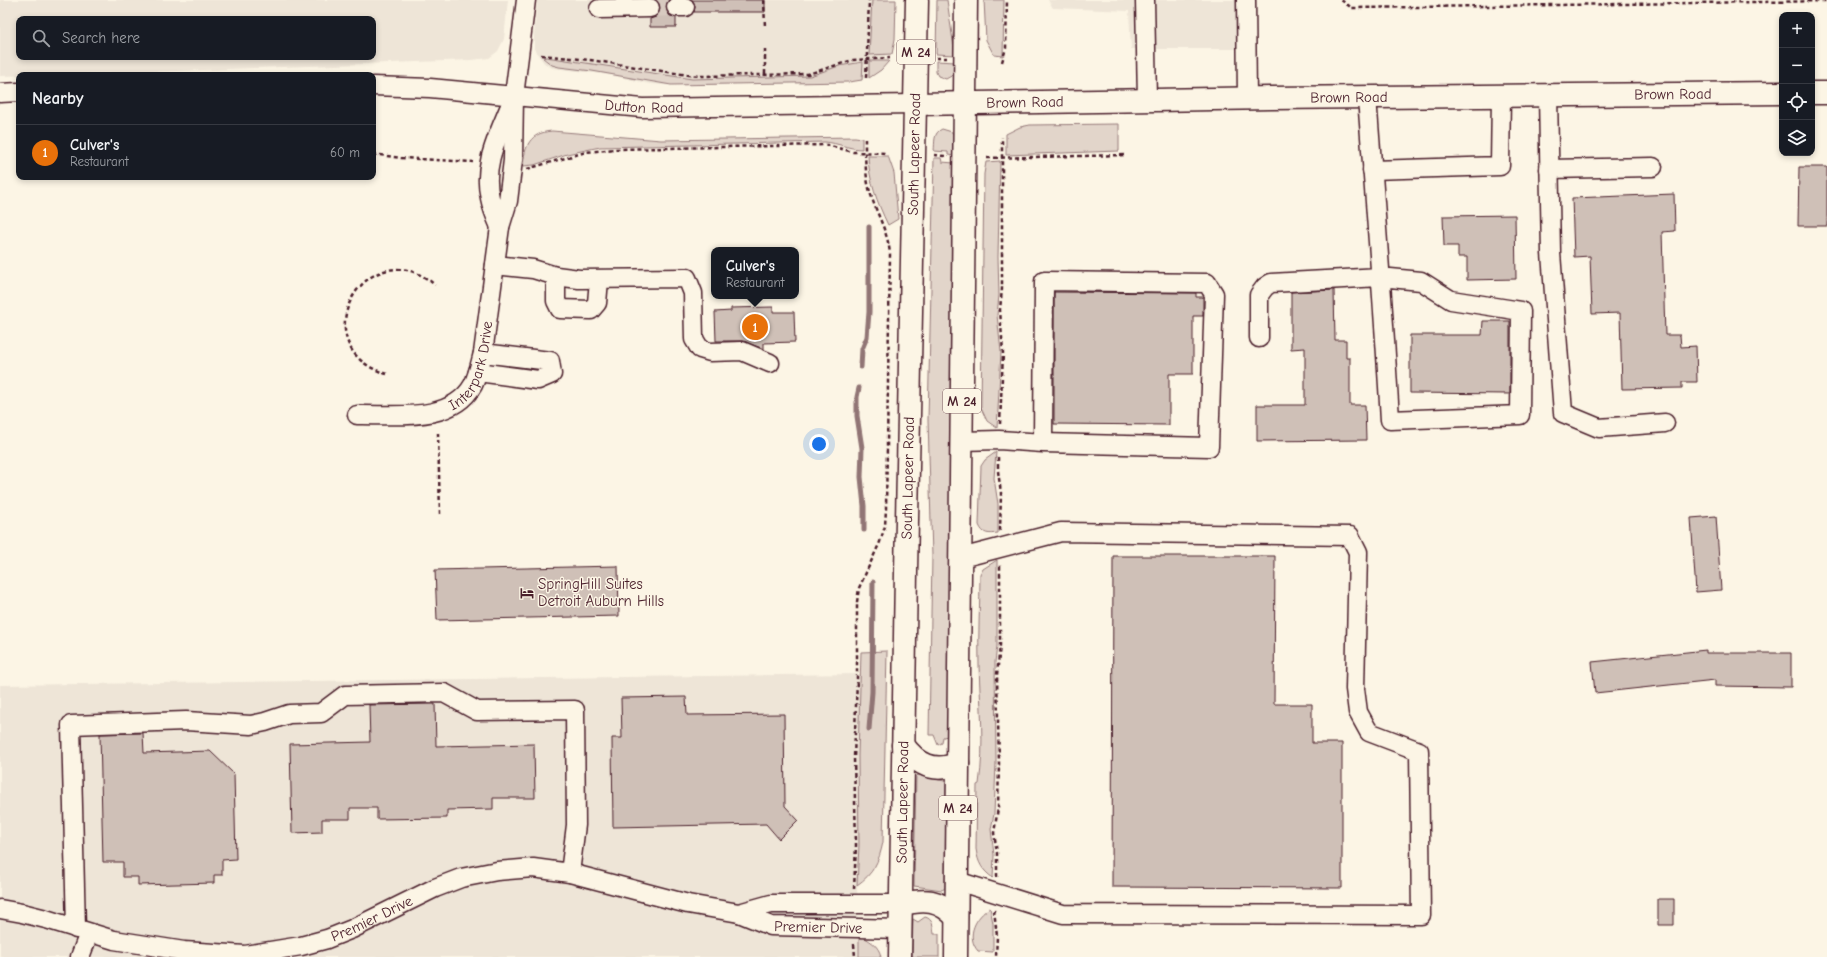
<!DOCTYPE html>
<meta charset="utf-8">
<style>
body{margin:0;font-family:"Comic Neue",sans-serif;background:#242831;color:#f1f3f6}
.controls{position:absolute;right:12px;top:12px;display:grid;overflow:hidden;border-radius:8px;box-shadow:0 2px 6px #0003}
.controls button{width:36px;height:36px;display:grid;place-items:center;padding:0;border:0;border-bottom:1px solid #363941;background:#171b24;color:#f1f3f6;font:20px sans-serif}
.you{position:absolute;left:819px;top:444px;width:14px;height:14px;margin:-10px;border:3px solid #fff;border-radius:50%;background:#1a73e8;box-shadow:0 0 0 6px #1a73e833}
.badge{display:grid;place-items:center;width:26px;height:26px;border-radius:50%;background:#a6949b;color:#fff;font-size:13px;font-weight:700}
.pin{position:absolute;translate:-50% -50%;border:2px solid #fff;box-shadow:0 1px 4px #0006}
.popup{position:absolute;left:711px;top:247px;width:88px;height:52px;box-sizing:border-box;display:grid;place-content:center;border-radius:8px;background:#171b24;filter:drop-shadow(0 1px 3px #0005);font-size:13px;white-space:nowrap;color:#9ea1a6}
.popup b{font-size:15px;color:#f1f3f6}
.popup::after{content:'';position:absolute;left:50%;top:100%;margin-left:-8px;border:8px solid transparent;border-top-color:#171b24}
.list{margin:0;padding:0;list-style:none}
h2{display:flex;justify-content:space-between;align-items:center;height:52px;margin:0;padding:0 16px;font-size:17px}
h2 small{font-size:13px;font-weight:400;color:#9ea1a6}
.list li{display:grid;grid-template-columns:26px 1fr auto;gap:12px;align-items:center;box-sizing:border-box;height:56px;padding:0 16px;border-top:1px solid #363941}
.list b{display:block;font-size:15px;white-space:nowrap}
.list p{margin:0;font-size:13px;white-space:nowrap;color:#9ea1a6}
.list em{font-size:13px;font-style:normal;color:#9ea1a6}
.icon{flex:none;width:22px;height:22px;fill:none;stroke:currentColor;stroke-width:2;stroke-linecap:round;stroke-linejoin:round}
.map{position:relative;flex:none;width:1827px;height:957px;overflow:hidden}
.search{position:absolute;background:#171b24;box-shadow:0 2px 6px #0003;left:16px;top:16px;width:360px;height:44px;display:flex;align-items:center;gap:10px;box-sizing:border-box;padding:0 14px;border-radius:8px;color:#9ea1a6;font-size:15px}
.panel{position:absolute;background:#171b24;box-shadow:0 2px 6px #0003;left:16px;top:72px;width:360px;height:108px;border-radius:8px}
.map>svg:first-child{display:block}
.built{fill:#eee5d7;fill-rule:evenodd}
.green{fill:#e2d5ca;stroke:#967a7a}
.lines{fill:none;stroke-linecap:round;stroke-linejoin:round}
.stream{stroke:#917474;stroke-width:5}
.building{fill:#cfc0b7;stroke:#4a1f2b}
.minor-tunnel{stroke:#d8cac0;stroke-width:18;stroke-dasharray:18 9;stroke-linecap:butt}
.minor-casing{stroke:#4a1f2b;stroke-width:21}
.major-casing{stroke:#4a1f2b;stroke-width:25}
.path{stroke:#4a1f2b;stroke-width:2.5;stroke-dasharray:4 3;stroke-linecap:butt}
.minor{stroke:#fcf5e5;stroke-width:18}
.major{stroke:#fcf5e5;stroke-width:22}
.labels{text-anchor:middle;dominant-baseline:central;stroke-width:3;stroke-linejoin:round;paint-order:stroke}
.shield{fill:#fcf5e5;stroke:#7f5f63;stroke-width:1}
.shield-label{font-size:14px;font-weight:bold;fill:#4a1f2b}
.street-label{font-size:15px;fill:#4a1f2b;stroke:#fcf5e5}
.poi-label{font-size:15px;fill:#4a1f2b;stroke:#fcf5e5;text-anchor:start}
</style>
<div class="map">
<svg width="1827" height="957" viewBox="0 0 1827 957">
<rect width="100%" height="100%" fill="#fcf5e5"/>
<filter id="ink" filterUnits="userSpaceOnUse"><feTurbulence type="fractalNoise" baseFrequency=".025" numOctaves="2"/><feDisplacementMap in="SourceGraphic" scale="8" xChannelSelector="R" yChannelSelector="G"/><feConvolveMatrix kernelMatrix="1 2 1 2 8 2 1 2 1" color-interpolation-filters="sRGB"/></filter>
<g filter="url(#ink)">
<path class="built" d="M0,0h508l-4,39 -6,12 -9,7 -18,2 -348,13 -123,3zM19,19h354v38h-354z
M537,0h353l-1,40 -3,14 -7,14 -9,8 -9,3 -35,4 -161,2 -15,-1 -39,-9 -59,-7 -8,-5 -10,-14v-15z
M1048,0h209v49h-126l-2,-38 -76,-3z
M861,674l-2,171 -2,40 2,72h-859v-272z"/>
<path class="green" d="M872,0h24l-1,39 -3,15 -23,1z
M937,0h10l8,55 -19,-1z
M984,0h20l-1,56 -9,-1 -8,-15z
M546,57l146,22 118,-3 29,-10 24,-4 -1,18 -13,2 -178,3 -79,-14 -33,-4 -7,-2 -9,-7z
M869,61h20l-8,9 -12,8z
M936,61l19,1 -2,13 -7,4 -8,-3 -2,-4z
M1119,124v27l-113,4v-21l14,-7 10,-2z
M942,129l10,3 2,5v19l-6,-1v-3l-14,-1c1,-9 -1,-18 8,-22z
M552,131l109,9 194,-3 7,1v11c-13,0 -24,-6 -37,-7l-225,5 -33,7 -33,11 -11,1c2,-20 6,-33 29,-35z
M868,156h20l6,17 4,46 -10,6c-11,-23 -19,-44 -20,-69z
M934,158h7l1,4 12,1 -6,573 -5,1 -1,6 -4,2 -4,-10h-5l3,-179 -4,-136z
M1000,161l-2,96 1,38 -2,20 4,37 -4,76 -10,-7 -6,-13 3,-234 2,-12z
M996,452l-2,26 4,26v29c-9,1 -15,2 -19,-8l2,-59 4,-6z
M997,560v86l-2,16 1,101 -2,51 -3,15 3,26 -1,23c-11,-8 -15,-15 -17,-29l1,-64 2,-1c6,-39 1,-79 0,-119 -1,-30 1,-60 1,-90l3,-6z
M887,651l-4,191c-4,20 -10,32 -26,43l2,-40 -1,-89 3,-104z
M919,775l25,6 2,2 -1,105 -3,2 -28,-4 2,-110z
M990,908l3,15v29l-15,-1c-13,-15 -2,-35 12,-43z
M925,917c8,2 8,9 9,17h5v23h-27l1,-38 5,3z
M859,935c10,5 20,10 22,22h-22z"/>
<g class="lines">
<path class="stream" d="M861,367l1,-18 5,-12 2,-25v-85
M859,388l-2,9v19l5,32 -1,29 3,29v24
M869,729l3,-37 1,-110"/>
</g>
<path class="building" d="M656,0h13l-3,7 1,5 3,4 6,1v10h-26v-8l6,-2 4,-9z
M692,0h73v12h-71l1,-5z
M1799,167h28v59h-29z
M1674,194l1,37 -13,1 3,103h15l1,12 15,-1 1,36h-15v6l-60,1 -2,-76 -28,1 -2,-58 -16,1 -2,-59z
M1515,215l1,64 -49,1v-23h-9v-11h-14l-1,-30z
M1334,290l1,50h11v18h4v47h15l1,35 -109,1v-36h48v-57l-14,1v-57z
M1054,292l142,1v4h7v19h-10v58h-24v51l-115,-1z
M773,307v5h21l1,30 -31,1v6l-22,-8h-26l-1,-29 16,-1v-3z
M1483,321h27v73l-100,-1v-58h72z
M1716,516l5,74 -25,2 -5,-74z
M1113,556h162l-1,148h38v39h30v145l-230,-1z
M618,566l1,50 -182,4 -2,-50z
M1706,650v3h85v34l-76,-1v-6l-120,13 -3,-31z
M686,697l1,18 97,-1 1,92 13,14 -19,19 -13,-15 -153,3 -1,-89h10l-1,-40z
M435,704l1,42 98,-2 1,54h-42v11l-46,1v8l-70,1v-11h-27v11h-28v13l-30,1 -2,-89 80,-2 -1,-37z
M143,733l1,20 66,-2 24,23 2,85 -14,1v15h-8v8l-76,2v-8h-15v-15h-20l-3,-128z
M1658,899h16v26h-16z"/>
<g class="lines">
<path class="minor-tunnel" d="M650,8l26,-1"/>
<g class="minor-casing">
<g id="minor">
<path d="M1145,0l2,99"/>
<path d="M1246,0l1,98"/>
<path d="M676,7h9"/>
<path d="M599,9l51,-1"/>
<path id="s1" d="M373,86l57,2 212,20 273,-4"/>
<path d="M0,93l19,-1"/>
<path d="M1548,95l3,158 12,160 36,15 66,-5"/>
<path d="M1549,169l104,-2"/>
<path d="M1372,170l128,-4 1,-70"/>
<path d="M500,227c-4,-9 -8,-19 -10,-29 -8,-33 8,-62 20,-92"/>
<path d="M495,265l38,4 23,7 23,3 108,-1 6,15 1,46 6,10 10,3 32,-1 28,12"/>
<path d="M556,276v25l4,8 31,1 6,-7 2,-23"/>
<path d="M1259,338v-43l6,-8 6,-4 109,-6 41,4 30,19 70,11 -1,104 -130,5c-6,-108 -15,-216 -23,-323"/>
<path d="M478,372l60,8 14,-6 -2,-13 -67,-8"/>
<path id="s2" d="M357,415c37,-1 94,9 116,-30 5,-10 7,-21 10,-32l17,-126 8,-26 5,-41 1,-64 12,-96"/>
<path d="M962,441l37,-1 44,3 166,4 5,-153 -7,-11 -163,-2 -1,162"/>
<path d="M957,881l106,33 358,1 -2,-164 -50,-19 -11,-20 -3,-23 3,-137 -8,-16 -289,-4 -100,26"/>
<path id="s3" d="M0,909l22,4 24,6 68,21 70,11 61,4 56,-9 26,-7 25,-10 83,-41 26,-10 36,-7 36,-3 37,5 118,31 51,9 32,13 130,3"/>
<path d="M739,913l32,-9h130"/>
<path d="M76,929l-5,-204 115,-4 65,4 14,-3 24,-8 32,-1 24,-18 99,-2 33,18 98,-1 1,115 -6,48"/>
<path d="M80,957l9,-24"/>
</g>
</g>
<g class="major-casing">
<g id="major">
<path d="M1812,93h15"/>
<path id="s4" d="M915,104l356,-6 511,-5"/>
<path d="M903,745c14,19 31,29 55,18"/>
<path d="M901,904c24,-5 38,-5 55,13"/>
<path id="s5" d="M900,957l6,-385 11,-572"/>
<path d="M956,957l10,-957"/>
</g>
</g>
<path class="path" d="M764,0l1,28
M1341,0l11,8 475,-7
M541,55l49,5 98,15 13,1 107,-2 45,-14 37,-2
M936,58h11
M1002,62l4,-14 1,-48
M765,74v-28
M866,78l3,-78
M373,154l28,4 72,4
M934,155l11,1 -1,1
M987,158l139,-3
M527,169l59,-17 30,-3 211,-4 26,7 32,1
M387,374c-89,-26 -20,-148 48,-89
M1000,424l3,-71 -3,-43 2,-21v-152
M438,433l2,81
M998,457v14l3,22 -1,39
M997,877v-24l-3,-20 4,-25 1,-45 -2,-88 3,-30v-80
M854,889l2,-44 -2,-87 3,-79v-77l2,-14 21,-46 5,-16 1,-17 4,-255c-2,-22 -13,-39 -19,-59 -6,-18 -6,-37 -6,-56
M994,910l3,26 -1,21
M854,944l1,13"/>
<use href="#minor" class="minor"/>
<use href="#major" class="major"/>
</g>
</g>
<defs>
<g id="hotel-bare" transform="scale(1.08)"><path d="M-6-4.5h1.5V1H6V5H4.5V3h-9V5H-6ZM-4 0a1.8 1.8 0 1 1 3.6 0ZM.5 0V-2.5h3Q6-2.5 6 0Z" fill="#4a1f2b" stroke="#fcf5e5" stroke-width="2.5" paint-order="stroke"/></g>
</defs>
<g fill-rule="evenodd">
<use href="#hotel-bare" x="527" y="593"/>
</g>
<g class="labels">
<g class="shield">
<rect x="897" y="40" width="38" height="24" rx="3"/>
<rect x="943" y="389" width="38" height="24" rx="3"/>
<rect x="939" y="796" width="38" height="24" rx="3"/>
</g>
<g class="shield-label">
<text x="916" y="52">M 24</text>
<text x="962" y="401">M 24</text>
<text x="958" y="808">M 24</text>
</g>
<g class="street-label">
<text stroke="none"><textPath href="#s4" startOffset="758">Brown Road</textPath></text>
<text stroke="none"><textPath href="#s4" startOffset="434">Brown Road</textPath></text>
<text stroke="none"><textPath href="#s4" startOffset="110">Brown Road</textPath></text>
<text stroke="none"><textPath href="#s1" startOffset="272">Dutton Road</textPath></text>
<text stroke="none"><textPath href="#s5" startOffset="803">South Lapeer Road</textPath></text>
<text stroke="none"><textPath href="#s2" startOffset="143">Interpark Drive</textPath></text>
<text stroke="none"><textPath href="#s5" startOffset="479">South Lapeer Road</textPath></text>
<text stroke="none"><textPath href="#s5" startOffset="155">South Lapeer Road</textPath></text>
<text stroke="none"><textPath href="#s3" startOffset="383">Premier Drive</textPath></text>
<text stroke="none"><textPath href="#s3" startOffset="847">Premier Drive</textPath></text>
</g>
<g class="poi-label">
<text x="538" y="584">SpringHill Suites<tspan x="538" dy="17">Detroit Auburn Hills</tspan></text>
</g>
</g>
</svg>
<div class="controls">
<button>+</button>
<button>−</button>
<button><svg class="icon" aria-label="locate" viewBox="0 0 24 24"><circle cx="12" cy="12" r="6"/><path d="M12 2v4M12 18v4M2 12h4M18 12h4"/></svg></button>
<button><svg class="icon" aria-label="layers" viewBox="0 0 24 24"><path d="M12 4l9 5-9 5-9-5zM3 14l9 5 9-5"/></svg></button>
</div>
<div class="you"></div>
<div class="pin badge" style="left:755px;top:327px;background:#e8710a">1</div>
<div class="popup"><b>Culver's</b>Restaurant</div>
<div class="search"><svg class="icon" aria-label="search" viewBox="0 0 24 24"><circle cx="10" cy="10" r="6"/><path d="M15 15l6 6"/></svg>Search here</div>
<section class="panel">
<h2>Nearby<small></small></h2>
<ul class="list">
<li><span class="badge" style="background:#e8710a">1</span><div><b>Culver's</b><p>Restaurant</p></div><em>60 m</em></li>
</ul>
</section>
</div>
